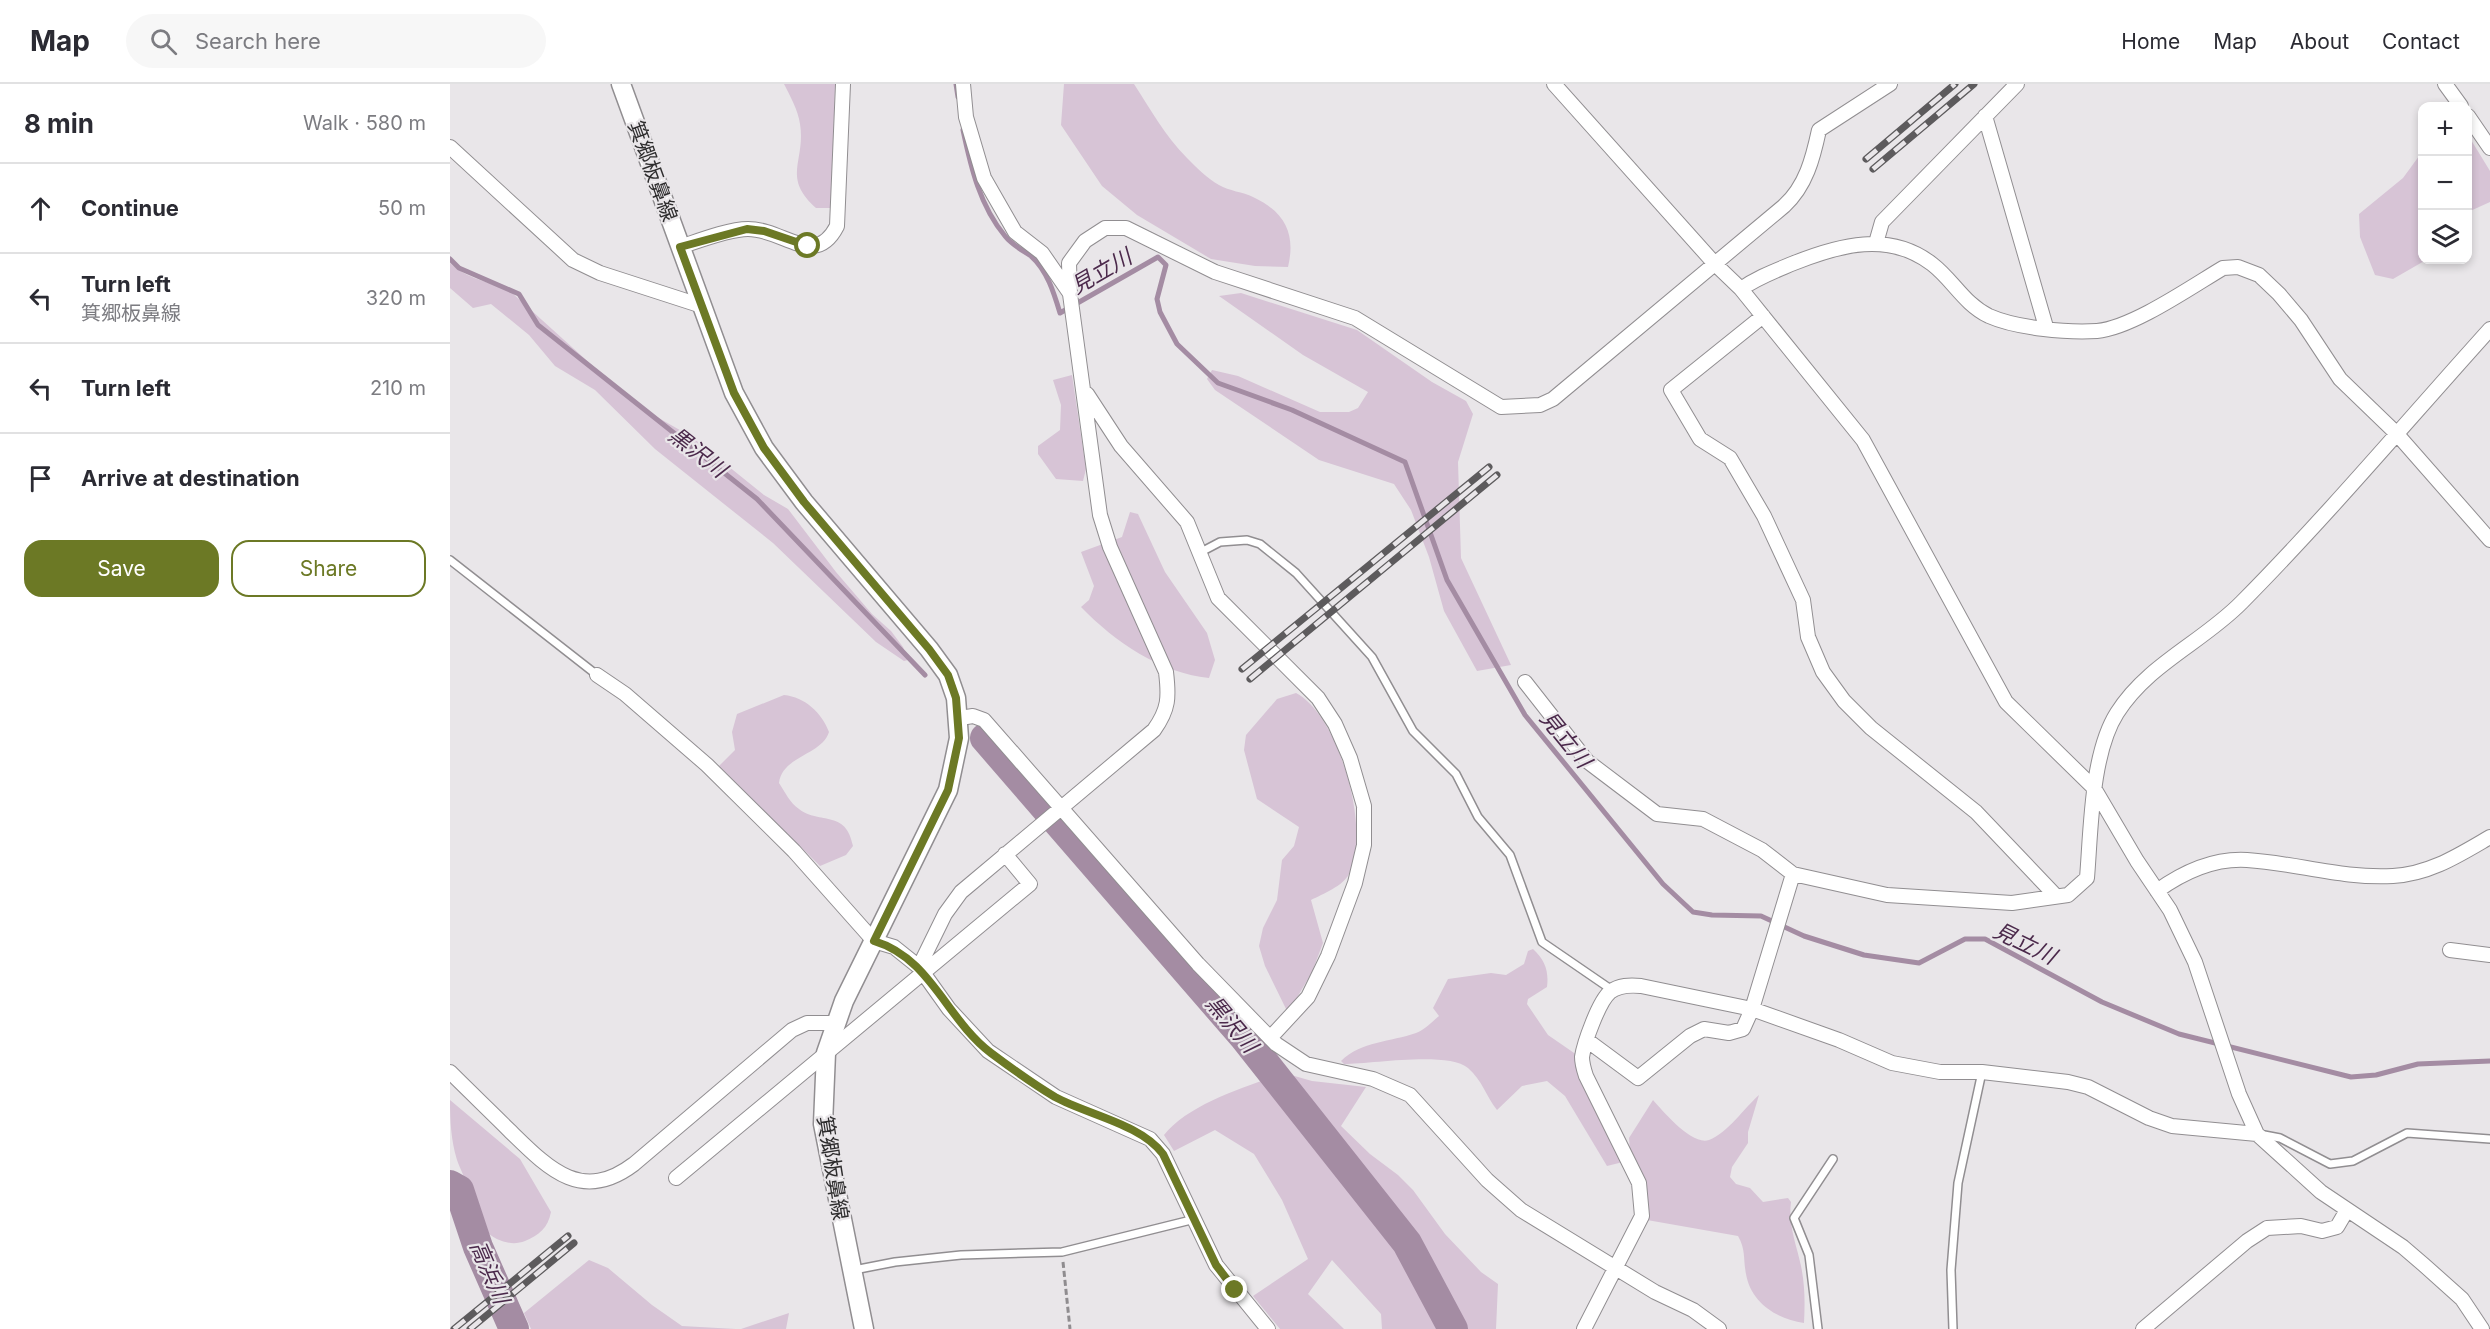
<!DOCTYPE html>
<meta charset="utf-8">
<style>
body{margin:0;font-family:Inter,"Noto Sans JP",sans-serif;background:#f7f7f7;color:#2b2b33}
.controls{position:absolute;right:18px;top:18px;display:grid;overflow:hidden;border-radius:12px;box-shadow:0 3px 9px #0003}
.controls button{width:54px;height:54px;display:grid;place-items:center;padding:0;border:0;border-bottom:2px solid #e1e1e2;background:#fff;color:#2b2b33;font:30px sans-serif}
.stop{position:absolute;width:18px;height:18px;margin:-14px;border:4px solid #6c7925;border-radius:50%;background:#fff}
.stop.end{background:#6c7925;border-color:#fff;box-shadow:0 2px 6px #0008}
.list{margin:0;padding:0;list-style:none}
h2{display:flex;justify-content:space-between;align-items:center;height:78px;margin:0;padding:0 24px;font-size:26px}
h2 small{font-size:20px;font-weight:400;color:#7c7c81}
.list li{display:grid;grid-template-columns:39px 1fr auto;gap:18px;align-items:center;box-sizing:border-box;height:90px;padding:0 24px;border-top:2px solid #e1e1e2}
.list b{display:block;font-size:22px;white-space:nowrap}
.list p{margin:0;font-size:20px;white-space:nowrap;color:#7c7c81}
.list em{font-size:20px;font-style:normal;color:#7c7c81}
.actions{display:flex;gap:12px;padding:18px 24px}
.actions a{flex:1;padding:14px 0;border:2px solid #6c7925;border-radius:18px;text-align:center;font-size:21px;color:#6c7925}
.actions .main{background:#6c7925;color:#fff}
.icon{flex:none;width:33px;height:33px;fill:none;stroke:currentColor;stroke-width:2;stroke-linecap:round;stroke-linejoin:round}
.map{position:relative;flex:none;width:2040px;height:1245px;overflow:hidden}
header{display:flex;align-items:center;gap:36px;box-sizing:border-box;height:84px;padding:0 30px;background:#fff;border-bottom:2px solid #e1e1e2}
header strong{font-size:28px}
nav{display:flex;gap:33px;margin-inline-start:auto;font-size:21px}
.search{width:420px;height:54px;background:#f7f7f7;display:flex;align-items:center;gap:15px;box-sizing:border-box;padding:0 21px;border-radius:33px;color:#7c7c81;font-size:22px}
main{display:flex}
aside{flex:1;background:#fff}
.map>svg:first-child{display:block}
.green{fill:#d7c4d6}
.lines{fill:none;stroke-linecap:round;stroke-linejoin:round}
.stream{stroke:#a48ca3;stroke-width:5}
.river{stroke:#a48ca3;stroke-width:30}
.lane-casing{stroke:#918e91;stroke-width:10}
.street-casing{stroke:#918e91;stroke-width:16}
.secondary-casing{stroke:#918e91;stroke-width:21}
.path{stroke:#8f8c8f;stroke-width:3;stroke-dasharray:6 3;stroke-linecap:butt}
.lane{stroke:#fff;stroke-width:7}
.street{stroke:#fff;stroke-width:14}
.secondary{stroke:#fff;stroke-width:18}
.rail-casing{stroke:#5d5b5d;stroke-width:7}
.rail{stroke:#e9e6e9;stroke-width:4.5;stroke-dasharray:14;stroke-linecap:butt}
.route{stroke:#6c7925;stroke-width:8}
.labels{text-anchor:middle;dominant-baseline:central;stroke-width:4.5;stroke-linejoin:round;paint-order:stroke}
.street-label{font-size:21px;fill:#2e2d2e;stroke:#e9e6e9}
.water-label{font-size:22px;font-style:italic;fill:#4b294b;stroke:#e9e6e9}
</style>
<header>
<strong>Map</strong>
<div class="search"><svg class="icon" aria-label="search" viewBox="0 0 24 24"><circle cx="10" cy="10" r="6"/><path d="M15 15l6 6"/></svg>Search here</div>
<nav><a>Home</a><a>Map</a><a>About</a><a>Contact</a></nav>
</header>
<main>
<aside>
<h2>8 min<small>Walk · 580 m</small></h2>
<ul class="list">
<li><svg class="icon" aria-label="ahead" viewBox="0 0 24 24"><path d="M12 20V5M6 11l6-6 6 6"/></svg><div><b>Continue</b></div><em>50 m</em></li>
<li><svg class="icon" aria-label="left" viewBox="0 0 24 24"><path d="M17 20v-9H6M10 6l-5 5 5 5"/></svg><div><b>Turn left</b><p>箕郷板鼻線</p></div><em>320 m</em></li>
<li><svg class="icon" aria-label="left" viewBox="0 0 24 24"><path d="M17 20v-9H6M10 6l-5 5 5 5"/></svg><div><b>Turn left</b></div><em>210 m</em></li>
<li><svg class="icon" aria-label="arrive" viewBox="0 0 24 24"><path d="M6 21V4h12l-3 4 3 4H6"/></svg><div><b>Arrive at destination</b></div></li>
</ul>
<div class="actions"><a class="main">Save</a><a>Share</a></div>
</aside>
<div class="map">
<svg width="2040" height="1245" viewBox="0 0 2040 1245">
<rect width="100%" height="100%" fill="#e9e6e9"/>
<path class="green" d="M334,0h51l-4,124h-15c-35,-31 -10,-47 -16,-84 -2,-14 -10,-28 -16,-40z
M614,0h70c17,26 31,52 53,74 9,9 21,21 32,27 10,6 24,7 34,12 32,15 43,37 35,70l-33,-1 -44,-7 -74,-44 -35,-29 -41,-61z
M2018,51l22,36v31l-22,10z
M1972,68v108h4l-33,19 -18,-4 -15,-38 -1,-23 44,-36z
M0,179c18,17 40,18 61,29l125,113 56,32 72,58 24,14 48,63 36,42 19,17 12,16 5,13 -4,1 -28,-19 -103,-99 -118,-94 -60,-59 -40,-24 -26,-31 -38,-31 -18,4 -23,-20z
M791,209l116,37 75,52 34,19 7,13 -15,48 3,96 50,107 -34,6 -33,-60 -15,-54 -18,-47 -17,-26 -75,-24 -104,-70 -8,-11 5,-9 26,6 82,36h29l9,-4 10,-16 -65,-37 -84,-59z
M622,291l14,94 -3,12 -27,-2 -18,-25v-8l22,-16 1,-25 -8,-25z
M680,428l8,2 27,58 42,61 8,27 -6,18c-49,-5 -94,-36 -128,-71l8,-7 5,-14 -13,-34 41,-15z
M846,609c43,22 76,139 53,181 -6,12 -26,20 -38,26l12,43 -11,29 -24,41 -23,-47 -6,-20 4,-18 14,-28 5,-40 12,-14 5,-19 -42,-28 -13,-49 2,-15 31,-36z
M334,611c21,2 38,18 45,37 -7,23 -47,24 -50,51 6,9 11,20 20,26 21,16 47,0 54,37l-7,9 -26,11 -101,-100 16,-16 -3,-18 5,-18z
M1083,865c12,11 16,22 14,38l-19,12 -1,5 21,31 29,20 46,107 -16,4 -42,-70 -18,-15 -25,5 -25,24c-11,-14 -15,-30 -29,-42 -20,-17 -97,-4 -124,-4l-3,-3c20,-20 50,-19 75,-28 8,-3 16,-11 23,-17l-6,-8 15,-29 43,-6 15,2 18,-11 4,-13z
M834,989l28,8 54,6 -25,39 29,28 28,21 15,15 32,44 36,38 17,12 -2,45h-114l-1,-15 -49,-54 -24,34 36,35h-64l-27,-33 55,-37 -26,-59 -28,-46 -39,-24 -41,21 -10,-16c24,-31 83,-49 120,-62z
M1309,1011l-11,37v11l-16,24 -2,10 6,7 14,4 13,14 25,-4 3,4c-3,23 5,41 10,64 4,19 4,37 3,57 -27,-4 -53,-20 -58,-49 -3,-15 0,-24 -8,-38l-91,-16 -2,-38 -15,-30 -1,-14 24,-38c10,11 39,46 56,40 19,-7 35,-32 50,-45z
M0,1016l70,59 31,53c-3,16 -12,23 -26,29 -22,9 -49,-12 -54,-32 -2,-8 -2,-16 -4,-23 -2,-9 -7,-17 -10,-26 -6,-20 -7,-39 -7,-60z
M139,1176l19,8 44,37 30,21 54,3h-205l-7,-16z
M339,1229l-3,16h-45z"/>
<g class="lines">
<path class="stream" d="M506,0l2,13
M513,46c8,38 17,76 42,106 7,9 17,14 26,20 16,14 23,37 29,57l98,-56 8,8 -9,34 3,13 17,32 41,39 74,27 113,52 42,118 78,135 138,169 30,28 19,3 49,1 43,20 60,19 55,8 46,-24h20l117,63 77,32 172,43 25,-2 42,-11 72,-3
M0,175l9,9 60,26 19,31 219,174 168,176"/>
<path class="river" d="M535,654l259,299 163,206 46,86
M0,1101l9,5 19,57 36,82"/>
<g class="lane-casing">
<path id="lane" d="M751,468l19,-10 27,-2 13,4 36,29 76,84 41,74 43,43 22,43 32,38 32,87 70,48
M0,476l147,115
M1809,1050l21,4 50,26 23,-3 54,-28 83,6
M404,1186l41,-8 66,-7 101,-3 133,-33
M1368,1245l-9,-74 -15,-37 39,-59
M1503,1245l-2,-59 7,-87 24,-111"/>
</g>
<g class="street-casing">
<path id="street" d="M513,0l3,33 18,61 31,54 27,21 27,39
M1104,0l161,180 26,25 122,151 143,262 88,86 43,73 33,49 25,52 44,132 18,40 64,58 82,55 21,18 38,34 20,30
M1995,0l16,22
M1535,32l61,211
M2018,32l22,32
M0,63l123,113 27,13 102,33
M1426,159l6,-21 135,-138
M230,163c18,-6 49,-18 68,-18 36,0 67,40 89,-3l6,-142
M1291,205c17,-12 34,-18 53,-26 45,-18 95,-32 138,1 21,16 32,40 57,52 27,12 78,17 108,15 35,-3 94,-44 126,-63l15,-1 21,8 20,19 22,26 39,59 56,54 94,107
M1313,232l-92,74 29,49 30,19 34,58 39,84 5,37 15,35 21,29 27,27 105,84 80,84
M637,310l34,52 66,76 31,76 100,100 17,26 15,34 14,48v39l-9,38 -27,73 -20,41 -38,41
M147,591l28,19 82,71 87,86 80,90 20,6 25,20 30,42 39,42 68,46 94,42 13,15 53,111 52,64
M1075,598l62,79 70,53 46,5 59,31 31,24 94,21 125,8 56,-8 19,-17c4,-48 4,-124 30,-165 31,-49 86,-71 125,-111 86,-87 166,-182 248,-273
M510,634l13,-2 11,4 214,244 78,80 30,20 67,15 37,16 77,85 34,30 134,82 38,18 26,19
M1707,807c25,-18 57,-33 90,-31 49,3 96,19 146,16 37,-2 66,-21 97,-39
M2000,866l40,5
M469,883l26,-53 16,-22 193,-162c15,-21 15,-33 12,-58l-56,-125 -10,-32 -30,-221 -1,-31 16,-22 20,-13h21l89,44 140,46 146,89 39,-2 13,-6 231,-193c22,-20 29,-48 35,-76l71,-46
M1138,957l50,37 52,-42 14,-7 25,4 14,-4 9,-20 41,-135
M0,988c20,20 40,39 59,58 39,38 72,74 125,34l158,-134 15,-7h27
M226,1094l354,-294 -25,-30
M1134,1245l58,-113 -3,-33 -53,-107c-2,-6 -4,-13 -4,-19 2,-14 17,-56 28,-65 9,-7 20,-7 31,-6l111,23 87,31 53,23 48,9h42l86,10 20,5 61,31 23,8 85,8
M1693,1245l104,-88 20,-13 34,-2 21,5 15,-4 10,-17"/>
</g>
<g class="secondary-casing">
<path id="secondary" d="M171,0l113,309 30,55 40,54 125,147 19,26 8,23 3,40 -11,52 -104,211 -18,52 -3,71 41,205"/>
</g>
<path class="path" d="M613,1178l7,67"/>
<use href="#lane" class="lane"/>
<use href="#street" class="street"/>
<use href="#secondary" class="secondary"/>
<g class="rail-casing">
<path id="rail" d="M1416,75l89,-75
M1423,85l101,-85
M792,585l247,-202
M800,595l247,-204
M4,1245l114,-93
M20,1245l104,-86"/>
</g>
<use href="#rail" class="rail"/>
</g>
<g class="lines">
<path class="route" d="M358,162l-44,-15 -17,-2 -67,18 54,146 30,55 40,54 125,147 19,26 8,23 3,40 -11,52 -74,151c57,17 72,78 117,112 20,15 42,31 64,44 33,18 86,27 108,57l53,111 19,25"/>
</g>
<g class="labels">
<g class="street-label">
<text transform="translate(203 87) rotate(70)">箕郷板鼻線</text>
<text transform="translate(383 1084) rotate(81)">箕郷板鼻線</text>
</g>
<g class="water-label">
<text transform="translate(651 187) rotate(-30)">見立川</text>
<text transform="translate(248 368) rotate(38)">黒沢川</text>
<text transform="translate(1116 655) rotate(51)">見立川</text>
<text transform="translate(1575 859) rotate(26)">見立川</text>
<text transform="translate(782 940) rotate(50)">黒沢川</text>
<text transform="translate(40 1188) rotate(67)">高浜川</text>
</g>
</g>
</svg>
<div class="controls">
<button>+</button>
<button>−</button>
<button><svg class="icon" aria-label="layers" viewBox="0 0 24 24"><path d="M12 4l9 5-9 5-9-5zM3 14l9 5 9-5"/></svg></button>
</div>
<div class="stop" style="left:358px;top:162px"></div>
<div class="stop end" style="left:785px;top:1206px"></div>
</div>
</main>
